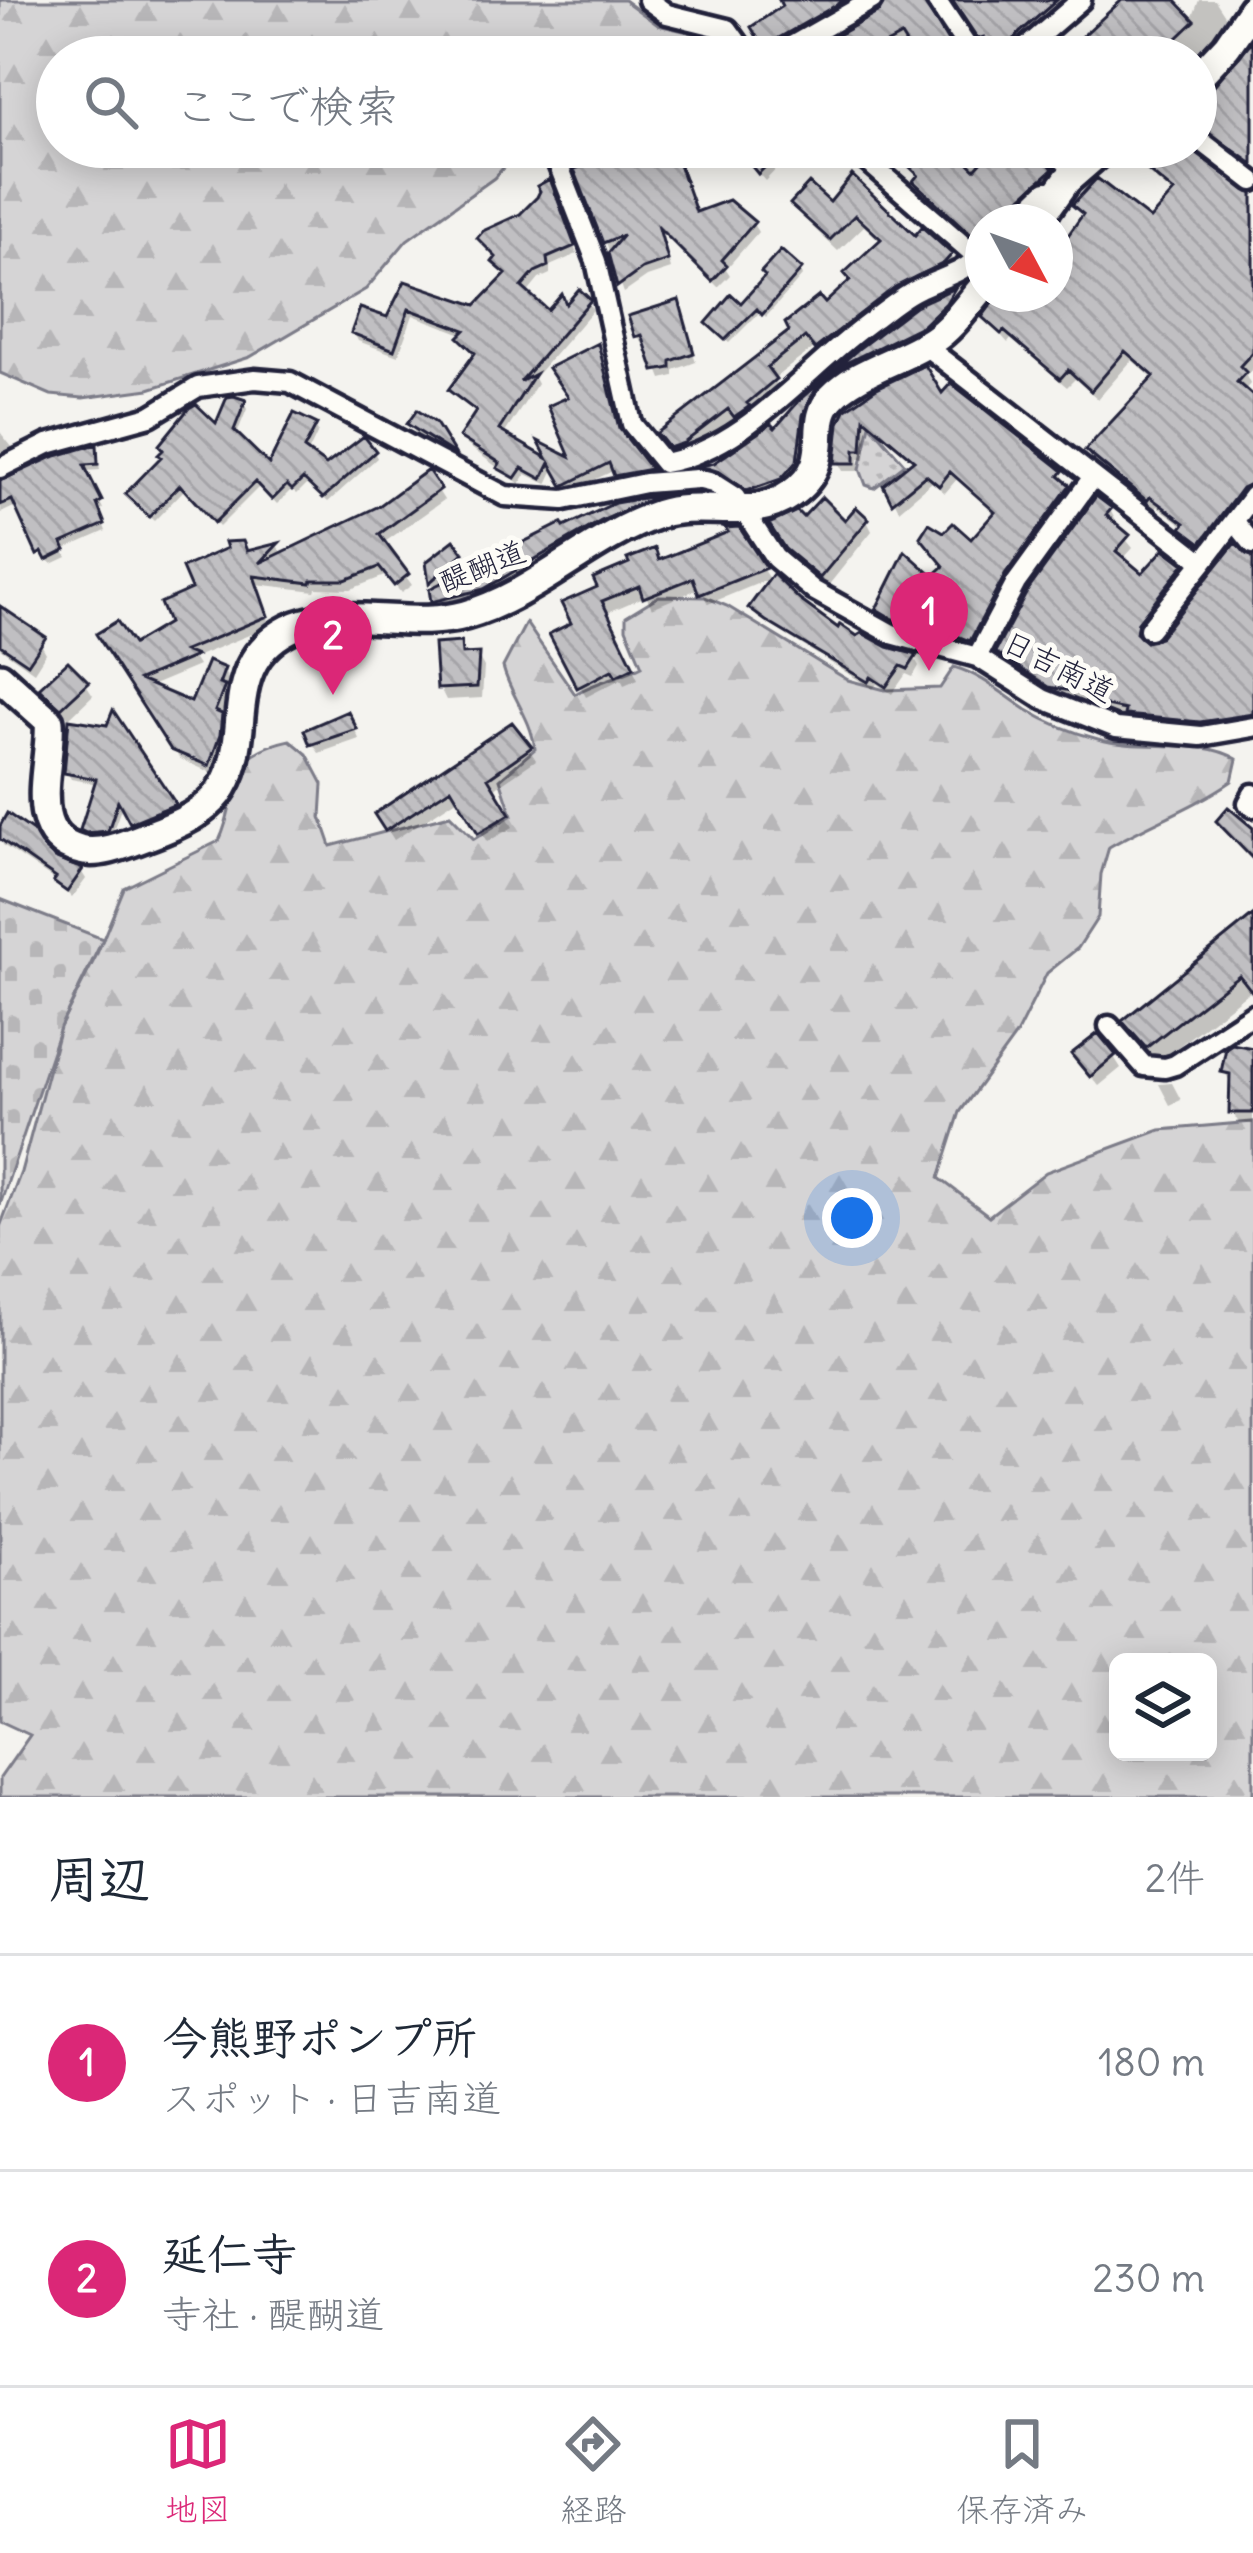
<!DOCTYPE html>
<html lang="ja">
<meta charset="utf-8">
<style>
body{margin:0;font-family:Delius,"Klee One",sans-serif;background:#f6f6f7;color:#1f2937}
.controls{position:absolute;right:36px;bottom:36px;display:grid;overflow:hidden;border-radius:18px;box-shadow:0 6px 30px #0003}
.controls button{width:108px;height:108px;display:grid;place-items:center;padding:0;border:0;border-bottom:3px solid #e0e1e3;background:#fff;color:#1f2937;font:60px sans-serif}
.compass{position:absolute;left:965px;top:204px;width:108px;height:108px;border-radius:50%;background:#fff;box-shadow:0 6px 30px #0003;rotate:131deg}
.you{position:absolute;left:852px;top:1218px;width:42px;height:42px;margin:-30px;border:9px solid #fff;border-radius:50%;background:#1a73e8;box-shadow:0 0 0 18px #1a73e833}
.badge{display:grid;place-items:center;width:78px;height:78px;border-radius:50%;background:#db2777;color:#fff;font-size:39px;font-weight:700}
.pin{position:absolute;translate:-50% -99px;filter:drop-shadow(0 3px 6px #0008)}
.pin::after{content:'';position:absolute;top:63px;width:42px;height:36px;background:inherit;clip-path:polygon(0 0,100% 0,50% 100%)}
.list{margin:0;padding:0;list-style:none}
h2{display:flex;justify-content:space-between;align-items:center;height:156px;margin:0;padding:0 48px;font-size:51px}
h2 small{font-size:39px;font-weight:400;color:#747a83}
.list li{display:grid;grid-template-columns:78px 1fr auto;gap:36px;align-items:center;box-sizing:border-box;height:216px;padding:0 48px;border-top:3px solid #e0e1e3}
.list b{display:block;font-size:45px;white-space:nowrap}
.list p{margin:0;font-size:39px;white-space:nowrap;color:#747a83}
.list em{font-size:39px;font-style:normal;color:#747a83}
.icon{flex:none;width:66px;height:66px;fill:none;stroke:currentColor;stroke-width:2;stroke-linecap:round;stroke-linejoin:round}
.map{position:relative;flex:none;width:1253px;height:1797px;overflow:hidden}
.search{position:absolute;background:#fff;box-shadow:0 6px 30px #0003;left:36px;right:36px;top:36px;height:132px;display:flex;align-items:center;gap:30px;box-sizing:border-box;padding:0 42px;border-radius:66px;color:#747a83;font-size:45px}
.sheet{height:588px;background:#fff}
nav{display:flex;justify-content:space-around;align-items:center;box-sizing:border-box;height:168px;border-top:3px solid #e0e1e3;background:#fff;font-size:33px;color:#747a83}
nav a{display:grid;justify-items:center;gap:6px}
nav .on{color:#db2777}
.map>svg:first-child{display:block}
.grass{fill:url(#grass-dots);stroke:#7c7b88;stroke-width:3}
.forest{fill:url(#forest-firs);stroke:#7c7b88;stroke-width:3;fill-rule:evenodd}
.cemetery{fill:url(#cemetery-stones);stroke:#7c7b88;stroke-width:3}
.shadow{fill:#0003;fill-rule:evenodd}
.building{fill:url(#building-back-hatch);stroke:#22223b;stroke-width:3}
.lines{fill:none;stroke-linecap:round;stroke-linejoin:round}
.minor-casing{stroke:#22223b;stroke-width:27}
.secondary-casing{stroke:#22223b;stroke-width:36}
.minor{stroke:#fdfcf7;stroke-width:18}
.secondary{stroke:#fdfcf7;stroke-width:27}
.labels{text-anchor:middle;dominant-baseline:central;stroke-width:10;stroke-linejoin:round;paint-order:stroke}
.street-label{font-size:30px;fill:#22223b;stroke:#fdfcf7}
</style>
<div class="map">
<svg width="1253" height="1797" viewBox="0 0 1253 1797">
<defs>
<pattern id="grass-dots" width="8" height="8" patternUnits="userSpaceOnUse" patternTransform="scale(3)"><rect width="8" height="8" fill="#d5d4d5"/><path d="M2 2h.1M6 6h.1" fill="none" stroke="#b7b6b8" stroke-width="1.8" stroke-linecap="round"/></pattern>
<pattern id="forest-firs" width="22" height="20" patternUnits="userSpaceOnUse" patternTransform="scale(3)"><rect width="22" height="20" fill="#d5d4d5"/><path d="M5 1l3.5 6h-7zM16 11l3.5 6h-7z" fill="#b7b6b8"/></pattern>
<pattern id="cemetery-stones" width="16" height="16" patternUnits="userSpaceOnUse" patternTransform="scale(3)"><rect width="16" height="16" fill="#d5d4d5"/><path d="M2 7V4a2 2 0 0 1 4 0v3zM10 15v-3a2 2 0 0 1 4 0v3z" fill="#b7b6b8"/></pattern>
<pattern id="building-back-hatch" width="6" height="6" patternUnits="userSpaceOnUse" patternTransform="scale(3)"><rect width="6" height="6" fill="#c0bfc2"/><path d="M-1 5l2 2M0 0l6 6M5-1l2 2" fill="none" stroke="#a5a4a8"/></pattern>
</defs>
<rect width="100%" height="100%" fill="#f4f3ef"/>
<filter id="ink" filterUnits="userSpaceOnUse"><feTurbulence type="fractalNoise" baseFrequency=".00833" numOctaves="2"/><feDisplacementMap in="SourceGraphic" scale="24" xChannelSelector="R" yChannelSelector="G"/><feConvolveMatrix kernelMatrix="1 2 1 2 8 2 1 2 1" color-interpolation-filters="sRGB"/></filter>
<g filter="url(#ink)">
<path class="grass" d="M870,424l35,40 -31,24 -8,-3 -6,-16z"/>
<path class="forest" d="M0,0h624l34,25 48,11 22,19 -671,2v90h465l-28,31 -87,62 -41,49 -116,68 -101,32 -66,9 -32,-3 -51,-22z
M659,596l46,1 22,9 121,74 37,10 55,-2 14,-21c30,9 48,27 73,43 20,12 48,23 71,29 42,13 103,-2 139,20l-5,22c-39,27 -82,42 -123,66l-8,27 -3,43 -20,31 -31,25 -31,62 -56,77 -21,66 50,38 57,-44 114,-42 93,-8v675h-1253v-19l30,-43 -30,-14v-494l21,-55 39,-145 36,-71 28,-68 95,-47c24,-50 -2,-85 71,-101l17,14 16,30 -2,33 10,29 119,-31 24,24 38,-24 -12,-36 35,-30c-4,-32 -24,-52 -32,-82l23,-44 49,71c22,-13 44,-16 67,-28l-16,-38v-12zM1118,1662h90v90h-90z"/>
<path class="cemetery" d="M0,899l103,40 -43,88 -60,178z"/>
<path class="shadow" d="M795,0h60l-83,57 -17,-29z
M917,0h14l-4,5 1,13 25,39h-42l-8,-13 -21,13h-77z
M953,0h120l-63,57h-9l-11,-13 -4,3z
M1127,0h44l20,22 8,-22h16l13,20 -37,37h-126z
M1253,44v124l-46,-35 -11,5v-39l15,-5z
M628,147h82l-32,16 18,52 57,9 5,8 -32,37 4,6 -12,12 -58,-58 11,40 -24,8 -23,16 -18,-51 25,-87z
M736,147h35l12,15 -18,19z
M892,147h139l25,32 -48,43h-25v24l-62,-56 -5,-9 4,-4z
M1157,147h33v6l63,44v171l-7,8 4,8 -6,7 9,7v98l-46,55 -16,-13 -5,-11 -29,-21 -3,4 -60,-50 -6,-10 67,-70 -23,-20 -34,39 -23,-20 -8,8 -56,-48 -3,4 -23,-26 16,-23h54v-45l29,-31 -8,-13 75,18 24,-27 -26,-22 -6,-10z
M852,179l64,61 34,16 7,12 -133,92 -10,-12 -41,31 8,14 -38,34 -6,-7 -46,35 -13,4 -10,-13 185,-165 29,-38 -18,-17 -26,25 -37,-35 -7,-12 36,2z
M553,191l24,63 -27,12v8l-11,5 -13,16 22,20 40,-13 5,8 -59,68 3,6 -34,52 51,30 22,-3 -4,-65 25,-51 24,88 31,41 -31,6 -6,-12 -47,22 -13,-25 -8,17 -21,-10 -6,10 -53,-39 -5,-8 15,-23 -26,-24 26,-35 -15,-17 3,-3 -52,-20 -15,41 -40,-15 -4,-8 35,-12 17,-37 71,24 31,-31 -28,-38 42,-22z
M800,271l2,5 -36,41 -5,-6 -32,32 -17,-15z
M956,293l4,7 -33,33 -117,80 -7,49 -9,14 -21,17 -19,5 -26,-19 -19,-5 -3,-6 69,-36 61,-60 75,-60z
M678,304l18,58 -22,8v6l-12,3 -14,-36 -5,1 -5,-8z
M942,398l119,75 12,23 -98,153 -37,-14 -2,3 -31,-8 -21,-11 -5,-10 54,-29 63,-65 -39,-36 -12,14 -13,-11 -33,28 -12,-24 28,-23 -47,-40 -3,36 -6,-1v13h-16l-5,-9 9,-50z
M244,403l3,6 -11,27 34,33 45,-43 3,6 -11,23 19,14 48,-17 3,6 -49,44 -20,-19 -11,11 -5,-5 -15,15 -17,-18 -41,41 -34,-38 -31,32 -22,-20z
M410,424l24,1 21,35 -38,-24z
M0,432l16,20 -16,13z
M96,448l4,22 -15,1 18,38 -5,2 8,20 -43,19 4,7 -15,7 -13,-11 -21,-48 -17,8 -1,-29z
M429,476l15,24 -62,44 30,41 -11,8 -14,-18 -36,14 -35,-1 -1,3 -59,-7 15,42 -78,32 5,8 -50,21 45,19 30,-36 5,9 -4,11 4,7 -8,20 6,9 -2,20 -10,28 -34,-15 -80,-124 32,13 40,-24 23,-33 52,-37 31,-7 5,8 97,-47zM261,557h9l-18,19z
M658,499l3,5 -172,92 -51,12 -4,-7 -5,-37 25,-20 14,22 -10,9 158,-68z
M1110,510l6,11 -3,3 20,24 -11,12 20,17 40,-11 6,11 -46,56 -1,9 4,3 16,-5 92,-67v151l-45,8 -74,-7 -4,-6 -34,-7 -5,-9 -29,-7 -58,-33 -6,-11z
M803,521l42,3 22,-3 5,10 -45,56 -32,-28 -22,-34z
M737,530l32,49 -61,25 -8,-16 -48,20 -6,-12 -40,17 32,66 -14,6 -3,-6 -35,18 -33,-62 22,-10 -10,-21z
M752,608l87,24 3,-4 72,29 5,9 -6,11 -7,-3 -14,20 -15,-10 -4,5 -116,-72z
M0,620l41,24 5,9 -12,19 -34,-24z
M459,645l7,11h12l6,11 -2,31 -36,2 -6,-12z
M86,684l7,11 -24,23 -26,-29z
M114,716l62,96 -40,16 -13,-25 -12,33h-24l-4,-6 15,-46 -27,-5 -4,-7 41,-43z
M352,723l7,16 -40,14 -6,-9z
M516,729l20,31 -44,30 21,37 -26,15 -27,-45 -66,43 -16,-25z
M0,833l81,38 5,8 -14,19 -15,-16 -54,-37z
M1253,919v74l-2,-3 -94,73 -31,-41z
M1253,1051v73l-14,-1 -7,-11 -1,-28 -6,-12z
M1114,1057l7,11 -22,18 -17,-20z
M1172,1083l9,17 -11,5 -11,-21z"/>
<path class="building" d="M779,0h66l-82,47 -12,-20 31,-21z
M885,0h38l32,53 -6,4h-35l-13,-21 -38,21h-64l80,-45z
M952,0h105l-40,35 -15,22 -18,-20 -6,2z
M1122,0h53l20,21 -19,18 18,16 -134,2z
M1253,40v124l-57,-40v-27l13,-6z
M625,147h48l23,65 33,-12 26,22 -33,38 5,5 -15,16 -53,-53 9,32 -26,9 -25,18 -9,-34 15,-18 -20,8 -29,-74 53,-16z
M736,147h49l-27,27z
M889,147h63l23,22 20,-22h41l17,22 -48,43 -4,10h-18v18l-5,1 -65,-60 5,-6z
M1153,147h34l66,47v158l-13,14 6,6 -9,10 16,14v87l-11,5 -41,55 -20,-15 4,-5 -35,-26 -3,4 -62,-51 69,-74 -29,-25 -34,40 -23,-21 -8,9 -56,-48 -3,3 -19,-17 17,-23h56v-40l28,-40 -11,-9 25,-27 53,41 24,-27 -34,-28z
M852,175l63,60 7,-8 30,27 -8,9 -49,24 -80,62 -10,-12 -38,30 9,12 -29,24 3,3 -16,11 -6,-8 -44,34 -15,5 -12,-15 132,-102 -4,-8 34,-27 6,7 25,-23 -6,-7 37,-34 -26,-24 -25,25 -40,-36 19,-21 21,19z
M550,179l25,67 -28,12 1,8 -13,6 -13,15 26,23 14,-16 4,10 13,-15 12,11 -71,82 15,-8 -36,56 48,28 -9,-17 32,16 -22,-51 20,-9 -20,-29 50,-25 21,85 32,41 -37,7 -5,-13 -46,23 -13,-23 -8,16 -20,-11 -7,10 -18,-10 3,-5 -41,-26 17,-26 -28,-21 27,-37 -17,-16 7,-7 -56,-21 -15,41 -43,-17 9,-25 27,9 18,-36 71,24 30,-31 -14,-12 4,-5 -19,-19 6,-7 37,-17 17,-17 3,-6 -3,-5z
M781,250l21,19 -40,46 -5,-6 -32,31 -19,-17 25,-29 10,9 24,-27 -4,-4z
M955,288l-9,15 -23,22 -79,39 -26,21 -15,30 -6,46 -16,18 -34,12 -27,-19 -19,-6 13,-3 57,-39 4,4 24,-27 59,-52 57,-43z
M679,300l15,53 -23,8v7l-17,3 -12,-36 -7,2 -7,-21z
M925,365l17,28 9,-10 106,83 6,5 -4,5 11,9 -65,90 -35,66 -38,-14 -2,3 -33,-9 -21,-12 29,-58 28,25 11,-10 -24,-29 9,-14 15,9 9,-9 18,16 24,-27 -45,-40 -11,14 -13,-11 -34,28 -9,-18 31,-25 -50,-42 -2,32h-7v13h-20l4,-40 6,-13 30,-21z
M234,396l12,4 -12,30 35,34 25,-51 23,11 -13,25 22,16 38,-29 12,15 -53,47 -20,-19 -11,11 -5,-5 -15,15 -17,-18 -41,41 -34,-38 -31,32 -24,-23 36,-37 -3,-2 5,-5 -4,-5 30,-37 7,-4 20,19 11,-26z
M417,410l19,13 20,32 -49,-31z
M97,444l1,20 -14,1 18,36 -5,3 8,20 -43,19 4,7 -20,10 -4,-8 -5,3 -25,-55 -12,5v-24l53,-24z
M428,470l13,19 -62,45 30,40 -15,12 -15,-19 -34,13h-33l-1,3 -57,-7 14,40 -84,35 12,5 -57,24 52,22 17,-41 17,7 -6,16 6,2 -10,25 7,3 -2,21 -11,31 -38,-16 -75,-116 21,-13 16,23 35,-21 -8,-20 31,-14 -9,-21 45,-20 -2,-6 18,-1 4,10 32,-8 -19,20 119,-57z
M660,495l-59,26 -117,68 -53,13 -2,-13 133,-66 2,4 51,-24z
M1096,496l16,12 -6,7 24,20 -14,16 26,22 22,-24 20,15 -46,58 -2,11 10,9 14,-5 75,-94 18,14v157l-53,8 -76,-7 1,-5 -38,-8 1,-8 -39,-7 -54,-35 33,-62z
M822,497l23,23 11,-13 13,12 -49,59 -35,-29 -16,-25 28,-13 6,6z
M739,527l27,41 -67,27 -6,-17 -50,20 -4,-12 -37,15 32,66 -18,9 -4,-6 -35,18 -28,-54 22,-11 -10,-20 36,-16 -4,-9 36,-15 -2,-4 28,-11 4,12 69,-28 -3,-4z
M454,540l10,13 -35,30 -3,-21z
M773,574l27,26 38,28 2,-4 17,12 5,-3 26,14 29,8 -9,14 -7,-3 -15,21 -15,-10 -3,5 -102,-61 -18,-13z
M0,606l46,31 -18,27 -28,-19z
M461,642l1,12 17,-1 -2,34 -40,2 -3,-45z
M68,661l21,21 -28,26 -22,-20z
M113,710l63,94 -46,19 -12,-22 -10,30 -22,2 -6,-3 16,-51 -32,-6 5,-54 38,6z
M348,711l9,18 -47,16 -6,-15z
M512,722l20,25 -44,31 22,36 -32,19 -27,-45 -66,43 -11,-17z
M1228,807l25,21v31l-37,-38z
M7,813l26,18 21,27 29,11 -16,23 -14,-10 3,-4 -56,-39v-13z
M1253,915v78l-14,-18 -93,73 -24,-27z
M1098,1033l18,22 -26,22 -19,-23z
M1232,1044l21,4v65h-24l1,-39 -9,-2 5,-24z"/>
<g class="lines">
<g class="minor-casing">
<path id="minor" d="M648,0l19,14 61,15 20,28
M936,0l38,57
M772,57l100,-57
M1015,57l66,-57
M1196,137l57,44
M851,147l127,111
M1050,147l25,24
M555,156l41,105 36,163 32,39c84,-15 143,-97 210,-144 15,-11 30,-24 46,-31 27,-13 40,-13 63,-35
M1014,222l32,-31h8
M924,345l279,217 50,-66
M0,468l48,-24 102,-28 48,-29 57,-8 35,3 215,114 59,4 81,-17 52,-4 16,4 22,14 40,61 38,32 79,44 85,23 66,42 73,29 85,8 52,-9
M1235,522l18,22
M1149,629l54,-67
M977,657l39,-74 76,-105
M1253,794l-5,9 5,4
M1109,1026l35,40 21,2 10,-3 78,-51"/>
</g>
<g class="secondary-casing">
<path id="secondary" d="M1196,79l31,-33 26,-38
M1037,222l30,-42 38,-33
M0,677l49,44c4,39 -27,115 31,129 21,6 51,-8 70,-15 68,-25 85,-46 90,-119 2,-21 5,-43 18,-61 49,-65 141,-21 207,-40 71,-20 125,-78 194,-101 44,-14 92,9 132,-20 47,-33 15,-69 40,-96 26,-28 70,-37 102,-58 20,-13 35,-36 50,-53"/>
</g>
<use href="#minor" class="minor"/>
<use href="#secondary" class="secondary"/>
</g>
</g>
<g class="labels">
<g class="street-label">
<text transform="translate(482 566) rotate(-22)">醍醐道</text>
<text transform="translate(1059 666) rotate(27)">日吉南道</text>
</g>
</g>
</svg>
<div class="controls">
<button><svg class="icon" aria-label="layers" viewBox="0 0 24 24"><path d="M12 4l9 5-9 5-9-5zM3 14l9 5 9-5"/></svg></button>
</div>
<svg class="compass" viewBox="-18 -18 36 36"><path d="M0-13l5 13h-10z" fill="#e53935"/><path d="M0 13l5-13h-10z" fill="#747a83"/></svg>
<div class="you"></div>
<div class="pin badge" style="left:929px;top:671px">1</div>
<div class="pin badge" style="left:333px;top:695px">2</div>
<div class="search"><svg class="icon" aria-label="search" viewBox="0 0 24 24"><circle cx="10" cy="10" r="6"/><path d="M15 15l6 6"/></svg>ここで検索</div>
</div>
<section class="sheet">
<h2>周辺<small>2件</small></h2>
<ul class="list">
<li><span class="badge">1</span><div><b>今熊野ポンプ所</b><p>スポット · 日吉南道</p></div><em>180 m</em></li>
<li><span class="badge">2</span><div><b>延仁寺</b><p>寺社 · 醍醐道</p></div><em>230 m</em></li>
</ul>
</section>
<nav>
<a class="on"><svg class="icon" aria-label="map" viewBox="0 0 24 24"><path d="M3 6l6-2 6 2 6-2v14l-6 2-6-2-6 2zM9 4v14M15 6v14"/></svg>地図</a>
<a><svg class="icon" aria-label="directions" viewBox="0 0 24 24"><path d="M12 3l9 9-9 9-9-9zM9 14v-3h6M13 9l2 2-2 2"/></svg>経路</a>
<a><svg class="icon" aria-label="saved" viewBox="0 0 24 24"><path d="M7 4h10v16l-5-4-5 4z"/></svg>保存済み</a>
</nav>
